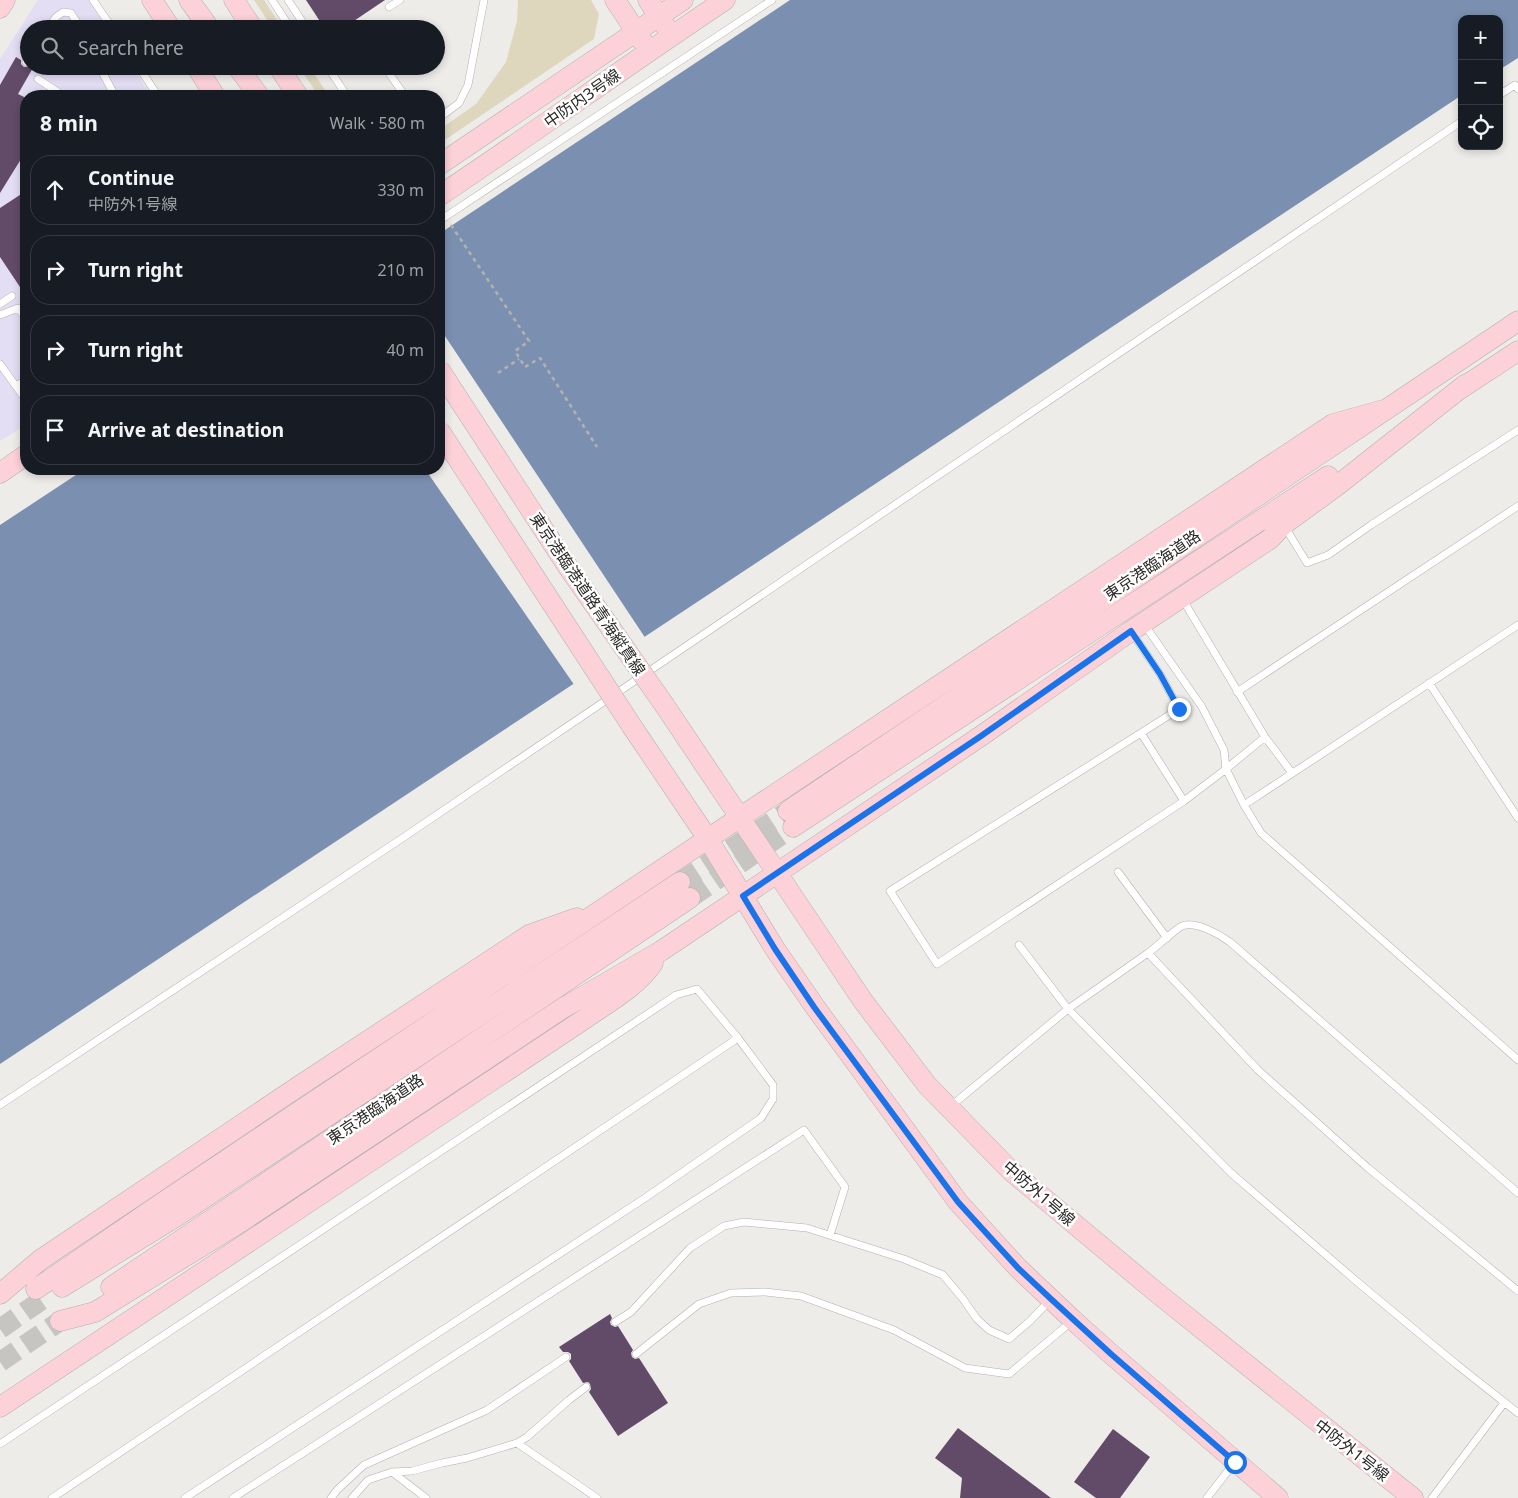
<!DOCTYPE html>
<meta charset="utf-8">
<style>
body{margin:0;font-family:"Noto Sans","Noto Sans JP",sans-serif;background:#20242c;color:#f1f3f6}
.controls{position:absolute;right:15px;top:15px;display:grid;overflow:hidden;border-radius:10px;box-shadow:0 2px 8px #0003}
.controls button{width:45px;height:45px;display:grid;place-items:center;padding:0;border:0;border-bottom:1px solid #363941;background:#171b24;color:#f1f3f6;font:25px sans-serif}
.stop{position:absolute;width:15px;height:15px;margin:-11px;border:4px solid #1a73e8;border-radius:50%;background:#fff}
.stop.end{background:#1a73e8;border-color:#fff;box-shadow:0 1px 5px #0008}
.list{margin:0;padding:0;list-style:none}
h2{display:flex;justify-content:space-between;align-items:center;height:65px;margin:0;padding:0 20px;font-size:21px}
h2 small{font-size:16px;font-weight:400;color:#9ea1a6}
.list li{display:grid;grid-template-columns:32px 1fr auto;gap:15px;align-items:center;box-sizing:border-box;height:70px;margin:0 10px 10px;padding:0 10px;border:1px solid #363941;border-radius:20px}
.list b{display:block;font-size:19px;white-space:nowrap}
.list p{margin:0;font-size:16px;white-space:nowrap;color:#9ea1a6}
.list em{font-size:16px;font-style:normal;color:#9ea1a6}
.icon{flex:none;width:28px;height:28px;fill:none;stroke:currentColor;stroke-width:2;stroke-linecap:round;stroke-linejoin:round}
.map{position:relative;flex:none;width:1518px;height:1498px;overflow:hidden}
.search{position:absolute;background:#171b24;box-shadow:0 2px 8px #0003;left:20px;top:20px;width:425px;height:55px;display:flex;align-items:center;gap:12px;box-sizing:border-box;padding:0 18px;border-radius:28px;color:#9ea1a6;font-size:19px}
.panel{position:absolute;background:#171b24;box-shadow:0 2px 8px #0003;left:20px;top:90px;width:425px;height:385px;border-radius:20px}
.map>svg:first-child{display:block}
.commercial{fill:#e4def4}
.green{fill:#ded7be}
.water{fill:#7b90b1}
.pier{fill:#edece8}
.building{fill:#624b69}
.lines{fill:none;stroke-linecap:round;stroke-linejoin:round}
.secondary-tunnel{stroke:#c6c5c2;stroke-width:20;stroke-dasharray:20 10;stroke-linecap:butt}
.lane-casing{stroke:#b2b1ad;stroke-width:8}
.secondary-casing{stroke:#b2b1ad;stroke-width:21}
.path{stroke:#b3b2ae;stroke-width:2.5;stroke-dasharray:4 4;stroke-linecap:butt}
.lane{stroke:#fff;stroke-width:7}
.secondary{stroke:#fdd1d8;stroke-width:20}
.secondary-bridge-casing{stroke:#b2b1ad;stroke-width:21;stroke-linecap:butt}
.secondary-bridge{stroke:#fdd1d8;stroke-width:20}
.route{stroke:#1a73e8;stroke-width:6}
.labels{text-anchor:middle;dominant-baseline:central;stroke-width:5;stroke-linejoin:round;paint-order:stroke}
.street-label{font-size:16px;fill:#2b2a29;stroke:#fff}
</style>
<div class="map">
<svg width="1518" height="1498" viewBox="0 0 1518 1498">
<rect width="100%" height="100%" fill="#edece8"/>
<path class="commercial" d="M38,0h51l18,29h-78v37h103l19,30h-125v329l-26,16v-382z"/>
<path class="green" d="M254,0h10l19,29h-10z
M518,0h73l8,14 -5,25 -155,105v-14l37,-26 30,-42 11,-41z
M298,66h11l20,30h-10z"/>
<path class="water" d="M790,0h728v58l-19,12v-51h-37v76l-1462,969v-539l85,-56h354v-235z"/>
<path class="pier" d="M439,327l207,312 -71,47 -150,-217h14z"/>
<path class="building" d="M306,0h79l-43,29h-17z
M16,57l5,3v4l3,3 10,-1 -16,28 8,4v53l-26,42v-108z
M26,191v105l-26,-39v-49z
M610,1314l2,4 -2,4 1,3 4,2 3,-1 15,24 -2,3 1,4 3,2 4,-1 29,45 -50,33 -29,-44 2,-3 -1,-5 -2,-2 -5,1 -14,-22 2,-2v-5l-3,-2h-5l-4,-5z
M958,1428l93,70h-91l2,-20 -27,-20z
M1113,1429l37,28 -30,41h-24l-22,-16z"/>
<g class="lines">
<path class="secondary-tunnel" d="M680,882l108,-71
M690,898l103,-71
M0,1329l46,-32
M0,1362l60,-41"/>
<g class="lane-casing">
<path id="lane" d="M93,0l20,29
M272,0l19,29
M288,0l19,29
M389,7l11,-7
M48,29l8,-12 7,-5 8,1 10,16
M26,62l3,-3
M99,66l16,30
M138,66l20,30
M327,66l20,30
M384,66l21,30
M38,79l26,17
M1499,95l16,-10 3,4
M439,118l20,-15 9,-18 16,-85
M439,221l333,-221
M0,304l12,-8
M0,315l18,-7 8,11
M0,364l26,36
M16,386l10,-6
M1285,527l22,36 21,-8 43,-30 147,-95
M1183,600l82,137 27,36
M1132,633l28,41 19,35 -289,182 47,73 247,-163 42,-32 -2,-19 -22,-43 -58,-83
M1429,683l89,135
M1237,692l281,-186
M1141,733l43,68
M1265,737l-39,32 18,36 17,28 257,227
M1244,805l274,-180
M1118,872l49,66
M1019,945l49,64 80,-56 110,117 110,98 150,123
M1148,953c6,-4 29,-25 34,-27 14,-5 37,8 48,16l288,251
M0,1105l404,-268 1058,-716
M951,1106l117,-97 163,164 124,107 101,84 62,49
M615,1322l16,-10 59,-64 34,-22 20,-4 63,6 97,31 39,16 20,24 14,20 12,11 20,9 21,-18 20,-21
M636,1354l63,-50 32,-11 34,-1 36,4 93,34 71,38 44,6 62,-52
M517,1443l80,55
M0,1444l676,-449 21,-6 41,49 35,47v14l-12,19 -116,80 -460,300
M392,1472l34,26
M52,1498l686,-460
M233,1498l571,-368 41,57 -15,48
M331,1498l6,-8 27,-25 123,-55 79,-53
M352,1498l16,-18 24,-8 20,-1 30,-8 25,-5 50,-15 10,-6 42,-37 17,-13
M1207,1498l27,-35
M1432,1498l72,-95"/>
</g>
<g class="secondary-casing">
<path id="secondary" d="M152,0l19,29
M189,0l21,29
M234,0l19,29
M615,0l28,42
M648,0l18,27
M0,8l5,-8
M196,66l19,30
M237,66l22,30
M278,66l20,30
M439,165l244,-165
M439,196c96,-64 190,-132 286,-196
M1457,391l61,-40
M0,473l26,-18
M665,706l198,295 64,84 84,86 145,121 257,206
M633,728l75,111 67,110 40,58 143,195 60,66 55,52 38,34 167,144
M788,811l730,-490
M793,827l535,-351
M62,1287l115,-71 503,-334
M111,1287l579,-389
M36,1289l126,-86 577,-385 594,-394 54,-15
M0,1294l40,-34 259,-174 230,-151 48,-17
M60,1321l35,-9 141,-87 327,-217 98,-57 320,-215 150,-105 139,-92 13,-14 55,-40 128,-101
M0,1407l586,-389c23,-16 52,-32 67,-55"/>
</g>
<path class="path" d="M451,225l78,116 -14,10 10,16 15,-9 57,89
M498,373l21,-14"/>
<use href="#lane" class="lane"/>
<use href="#secondary" class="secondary"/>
<g class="secondary-bridge-casing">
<path id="secondary-bridge" d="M439,369l129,198 97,139
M439,430l194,298"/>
</g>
<use href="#secondary-bridge" class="secondary-bridge"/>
</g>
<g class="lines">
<path class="route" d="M1179,709l-19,-35 -29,-43 -150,105 -238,160 32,53 39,58 144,195 60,66 33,31 60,55 124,108"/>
</g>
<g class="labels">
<g class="street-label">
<text transform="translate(582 98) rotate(-35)">中防内3号線</text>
<text transform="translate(1152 565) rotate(-34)">東京港臨海道路</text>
<text transform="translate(588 594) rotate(56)">東京港臨港道路青海縦貫線</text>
<text transform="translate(375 1109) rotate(-34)">東京港臨海道路</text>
<text transform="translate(1039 1193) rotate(41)">中防外1号線</text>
<text transform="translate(1352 1450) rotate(38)">中防外1号線</text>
</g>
</g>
</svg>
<div class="controls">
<button>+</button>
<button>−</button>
<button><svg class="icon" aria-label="locate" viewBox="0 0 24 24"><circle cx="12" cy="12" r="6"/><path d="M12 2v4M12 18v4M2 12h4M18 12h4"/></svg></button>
</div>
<div class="stop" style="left:1235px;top:1462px"></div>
<div class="stop end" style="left:1179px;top:709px"></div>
<div class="search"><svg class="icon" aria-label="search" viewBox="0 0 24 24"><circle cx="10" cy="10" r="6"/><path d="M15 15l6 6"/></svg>Search here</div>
<section class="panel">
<h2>8 min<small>Walk · 580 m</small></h2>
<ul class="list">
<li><svg class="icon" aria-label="ahead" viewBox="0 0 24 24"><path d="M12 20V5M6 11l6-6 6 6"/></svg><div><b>Continue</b><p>中防外1号線</p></div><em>330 m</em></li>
<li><svg class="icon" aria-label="right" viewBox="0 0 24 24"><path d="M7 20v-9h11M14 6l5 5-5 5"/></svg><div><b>Turn right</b></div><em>210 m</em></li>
<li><svg class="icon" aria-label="right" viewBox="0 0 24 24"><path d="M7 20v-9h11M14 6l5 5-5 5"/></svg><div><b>Turn right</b></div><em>40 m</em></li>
<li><svg class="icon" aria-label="arrive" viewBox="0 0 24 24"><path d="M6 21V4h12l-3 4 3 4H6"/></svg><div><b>Arrive at destination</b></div></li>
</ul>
</section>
</div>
